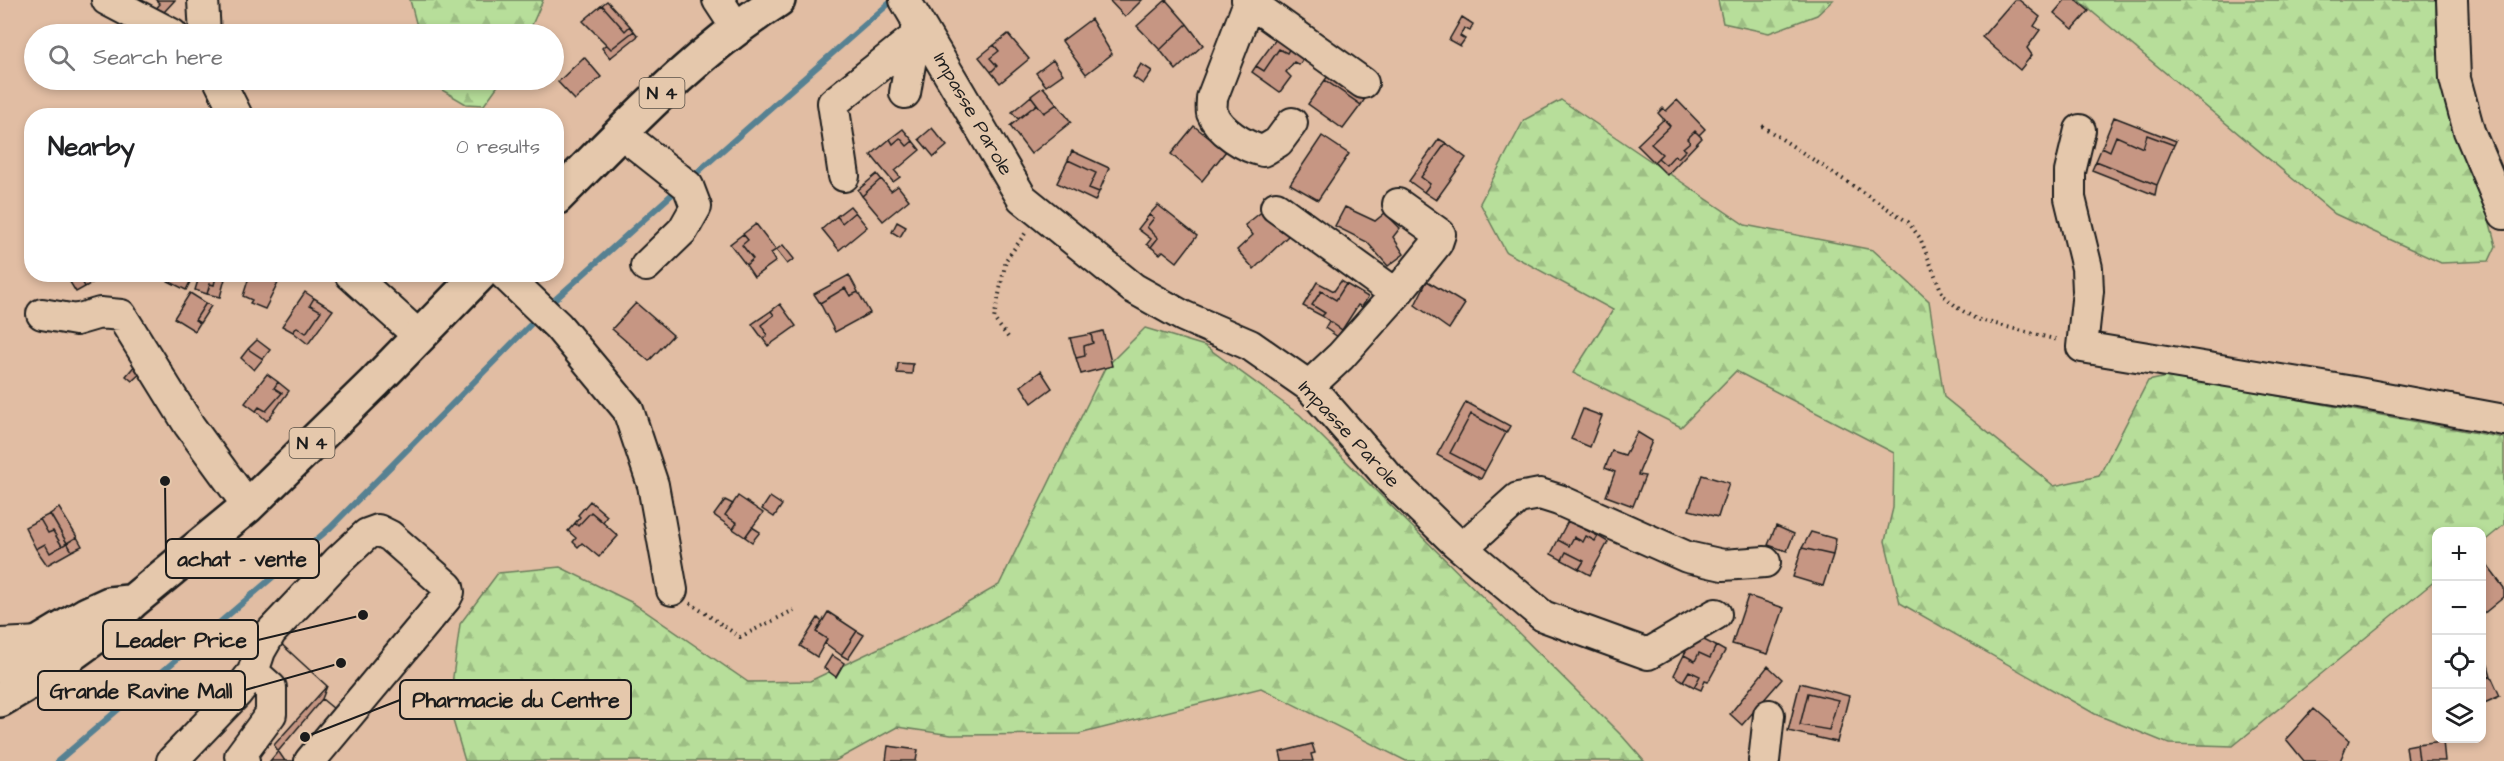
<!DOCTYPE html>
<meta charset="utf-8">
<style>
body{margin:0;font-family:"Architects Daughter",sans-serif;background:#f2f2f2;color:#202124}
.controls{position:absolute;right:18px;bottom:18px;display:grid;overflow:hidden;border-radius:12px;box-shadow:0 3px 9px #0003}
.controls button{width:54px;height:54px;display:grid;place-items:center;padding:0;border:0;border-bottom:2px solid #e0e0e0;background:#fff;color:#202124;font:30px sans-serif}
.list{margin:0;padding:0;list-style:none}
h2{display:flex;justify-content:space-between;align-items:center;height:78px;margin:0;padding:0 24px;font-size:26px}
h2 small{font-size:20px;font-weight:400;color:#757577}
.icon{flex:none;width:33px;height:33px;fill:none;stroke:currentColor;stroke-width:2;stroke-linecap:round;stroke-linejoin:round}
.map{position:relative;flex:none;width:2504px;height:761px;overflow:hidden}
.search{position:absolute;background:#fff;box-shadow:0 3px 9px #0003;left:24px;top:24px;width:540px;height:66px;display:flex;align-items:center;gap:15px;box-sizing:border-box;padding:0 21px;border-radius:33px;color:#757577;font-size:22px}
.panel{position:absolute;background:#fff;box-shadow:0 3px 9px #0003;left:24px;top:108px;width:540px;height:174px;border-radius:24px}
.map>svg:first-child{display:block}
.forest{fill:url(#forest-firs);stroke:#6a7d5b;stroke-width:1.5}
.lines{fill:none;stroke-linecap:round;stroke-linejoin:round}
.stream{stroke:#578192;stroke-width:6}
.building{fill:#c69683;stroke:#1c1c1c;stroke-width:1.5;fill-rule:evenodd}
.minor-casing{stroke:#1c1c1c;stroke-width:34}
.major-casing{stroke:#1c1c1c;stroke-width:38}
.path{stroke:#1c1c1c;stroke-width:4;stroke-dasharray:1.5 4.5;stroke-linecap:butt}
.minor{stroke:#e5c8ac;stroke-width:30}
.major{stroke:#e5c8ac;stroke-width:33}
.labels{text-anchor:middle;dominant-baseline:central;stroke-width:5;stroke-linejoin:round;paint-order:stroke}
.shield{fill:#e5c8ac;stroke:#585047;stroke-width:1.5}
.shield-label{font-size:18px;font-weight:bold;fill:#1c1c1c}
.street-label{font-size:20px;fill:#1c1c1c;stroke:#e5c8ac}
.leader{fill:none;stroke:#1c1c1c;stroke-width:2}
.callout-dot{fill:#1c1c1c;stroke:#e5c8ac;stroke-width:2}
.callout{fill:#e5c8ac;stroke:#1c1c1c;stroke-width:2}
.callout-label{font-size:21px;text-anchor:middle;font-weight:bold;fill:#1c1c1c}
</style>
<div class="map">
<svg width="2504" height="761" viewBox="0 0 2504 761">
<defs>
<pattern id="forest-firs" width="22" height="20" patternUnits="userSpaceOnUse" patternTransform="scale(1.5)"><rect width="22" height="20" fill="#b7de9a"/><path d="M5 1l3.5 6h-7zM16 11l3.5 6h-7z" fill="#9dbe84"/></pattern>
</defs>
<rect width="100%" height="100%" fill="#e1bda3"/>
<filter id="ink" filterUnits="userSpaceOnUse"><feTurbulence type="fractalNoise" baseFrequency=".0167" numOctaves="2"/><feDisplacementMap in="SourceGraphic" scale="12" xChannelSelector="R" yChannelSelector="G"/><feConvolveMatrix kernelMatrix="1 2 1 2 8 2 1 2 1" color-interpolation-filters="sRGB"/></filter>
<g filter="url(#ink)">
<path class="forest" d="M410,0h133l-15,34h-109z
M1718,0h115l-16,15 -48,18 -46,-10z
M2078,0h358v16l60,230 -7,15 -48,2 -106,-49z
M429,80h73l-18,25 -18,-1 -36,-21z
M1561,100l184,125 128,25 56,51 15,96 110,89 45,-10 49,-95 23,-5 333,62v87l-22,18v-11h-46v48l-203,166 -64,-2 -74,-30 -195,-111 -15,-62 8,-33 1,-55 -158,-82 -55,56 -108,-54 40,-63 -107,-58 -26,-49 44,-83z
M1145,328l60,18 95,69 323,322 21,24h-238l-145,-73 -182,46 -128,1 -54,-8 -62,34h-370l-16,-54 11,-83 38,-51 62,-6 73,36 115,79 62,-1 128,-61 61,-35 106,-217z"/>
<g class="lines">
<path class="stream" d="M691,178l202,-178
M548,306l131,-118
M58,761l272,-233 207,-210"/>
</g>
<path class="building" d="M156,0h19l-21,23 -6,-5 12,-14z
M1109,0h33l-17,17z
M1166,0l21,24 -27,26 -23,-24z
M2014,0h5l21,17 -6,9 6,4 -13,18 5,7 -12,15 -38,-33z
M2065,0h11l13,11 -16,18 -19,-16z
M607,1l23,25 -5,5 -23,-26z
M602,5l23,26 5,-5 4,5 -23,18 -28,-28z
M1462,17l11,7 -3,7 -6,-3 -4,8 5,3 -5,7 -11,-6z
M1091,19l21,35 -26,20 -24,-33z
M1187,24l16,21 -27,25 -16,-20z
M634,31l4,5 -28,22 -8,-10 4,-4 5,5z
M1008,34l21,25 -29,24 -9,-11 6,-6 -7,-8 9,-7 -5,-6z
M1279,35l13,9 -5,9 -8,-4 -15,22 -8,-5z
M1292,44l14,11 -7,10 -5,-3 -8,10 5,5 -11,15 -28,-20 4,-6 8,5 15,-22 8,4z
M994,45l5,6 -9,7 7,8 -6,6 -12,-15z
M584,57l17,20 -26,23 -17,-18z
M1053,60l10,14 -17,12 -10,-13z
M1141,64l11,7 -9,13 -10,-7z
M1331,72l35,25 -5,8 -36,-25z
M1325,80l36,25 -18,24 -35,-25z
M1043,87l14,17 -13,9 -13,-17z
M1031,96l6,8 -19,15 -6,-7z
M1677,100l28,29 -6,6 -4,-4 -8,8 3,3 -7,6 3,2 -8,8 -3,-3 -9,10 -8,-7 4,-4 -11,-10 19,-18 -12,-13 5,-5 3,3z
M1037,104l7,9 13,-9 14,18 -40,32 -21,-28z
M2114,117l62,24 -2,4 -27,-10 -4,13 -27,-12 -6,15 -8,-4z
M1664,119l6,7 -19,18 11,10 -8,8 -17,-17z
M1194,126l32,25 -24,30 -31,-27z
M932,128l15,18 -13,11 -15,-18z
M903,129l10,12 -6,5 -7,-8 -7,6 -3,-5z
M1695,131l7,7 -35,37 -13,-13 4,-4 8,7 9,-10 3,3 8,-8 -3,-2 7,-6 -3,-3z
M2147,135l27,10 -17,40 -61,-24 6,-14 8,4 6,-15 27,12z
M1322,136l27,18 -31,46 -28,-16z
M900,138l7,8 6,-5 7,9 -25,21 5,6 -7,5 -22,-27 19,-16 3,5z
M1439,139l7,4 -25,34 9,7 -6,8 -15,-11z
M1446,143l20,15 -30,42 -12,-8 6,-8 -9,-7z
M1072,151l37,17 -10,24 -10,-4 7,-15 -28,-13z
M1068,160l28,13 -7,15 10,4 -4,9 -38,-18z
M2096,161l61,24 -2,10 -63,-25z
M877,174l4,5 -19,17 -4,-6z
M881,179l10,12 7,-5 11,14 -26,21 -21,-25z
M1158,205l39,31 -20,26 -14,-11 -3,3 -9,-7 7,-9 -11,-11 7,-9 -5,-3z
M850,206l5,6 -13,11 -5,-7z
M1345,207l30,14 10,-8 15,15 -7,9 11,17 -16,12 -21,-24 -32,-16z
M1264,210l25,25 -35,34 -17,-19 16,-15 -8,-10z
M855,212l12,15 -28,23 -17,-21 15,-13 5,7z
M1149,215l5,3 -7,9 11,11 -7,9 -4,-3 4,-5 -13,-10z
M897,222l9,5 -6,10 -8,-5z
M756,224l20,26 -5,3 5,8 -22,16 -8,-12 7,-6 -11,-14 6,-5 -5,-6z
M743,234l5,6 -6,5 11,14 -7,6 -16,-21z
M783,245l11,14 -7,5 -11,-14z
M65,274h23l-7,5 4,8 -9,5z
M88,274h19l-22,13 -4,-8z
M171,274h23l-8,16 -18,-9z
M200,274h26l-1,5 -9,-2 -2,8 -4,-1 -3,10 -12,-4z
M250,274h9l19,9 -13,26 -15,-6 2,-3 -9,-4z
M849,275l9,17 -8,4 -5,-8 -25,15 -6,-9z
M216,277l9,2 -5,18 -13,-3 3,-10 4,1z
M1341,281l5,3 -10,16 -15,-9 -9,14 13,8 -3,3 -19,-10 14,-24 17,9z
M1427,281l38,23 -16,25 -34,-24z
M1346,284l22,13 -6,10 -4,-2 -16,25 -20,-14 3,-3 -13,-8 9,-14 15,9z
M845,288l5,8 8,-4 12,21 -35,19 -15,-29z
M305,292l9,6 -4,7 11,6 -15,22 -9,-6 -4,5 -11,-6z
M190,293l16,10 -11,17 5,3 -5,8 -21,-13z
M314,298l19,12 -25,34 -15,-12 4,-5 9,6 15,-22 -11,-6z
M206,303l5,3 -11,17 -5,-3z
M636,303l37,32 -24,26 -37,-32z
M780,304l16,22 -28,20 -5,-7 4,-4 -6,-10 13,-10 -3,-4z
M771,311l3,4 -13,10 6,10 -4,4 -11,-15z
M1329,321l13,9 -4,7 -13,-9z
M1103,331l9,35 -31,8 -5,-16 9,-2 -1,-10 9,-3 -2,-9z
M1091,334l2,9 -9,3 1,10 -9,2 -6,-20z
M257,340l13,10 -7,9 -15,-10z
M248,349l15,10 -9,11 -13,-12z
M898,363l15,1 -1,10 -15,-1z
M136,364l8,6 -12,11 -6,-5z
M1041,371l11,17 -20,15 -11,-17z
M267,374l11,8 -4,6 8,5 -16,18 -7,-4 -3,4 -11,-8z
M278,382l11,9 -22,30 -11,-10 3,-4 7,4 16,-18 -8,-5z
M1466,402l44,24 -4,7 -35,-19 -21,39 35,18 -4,8 -44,-24z
M1583,409l19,7 -12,31 -19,-8z
M1471,414l35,19 -21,38 -35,-18z
M1637,432l15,9 -14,34 7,1 -12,30 -27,-10 9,-24 -10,-4 7,-17 13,4z
M1702,475l27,8 -11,34 -29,-7z
M738,496l25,17 -18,24 -12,-8 4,-6 -12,-8z
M770,497l12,8 -8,12 -12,-8z
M725,500l8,4 -8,11 12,8 -4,6 -19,-14z
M590,501l17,15 -4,6 -12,-10 -13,14 -3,-3 5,-6 -2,-2z
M59,508l18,29 -10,6 -17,-29z
M591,512l27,24 -19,21 -17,-14 -4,4 -5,-5 3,-4 -8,-7 7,-8 3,3z
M50,514l17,29 -5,3 -9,-15 -5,2 -8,-14z
M40,519l8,14 5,-2 9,15 -12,7 -5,-9 -9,5 -11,-22z
M1568,521l30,15 -3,5 -9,-5 -3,6 -9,-5 -5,9 -11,-6z
M1776,526l18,8 -7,17 -19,-6z
M752,527l8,5 -8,10 -7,-5z
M1811,532l25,7 -3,16 -31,-7z
M1586,536l9,5 3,-5 10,6 -18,33 -11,-6 5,-8 -18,-9 -4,8 -11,-6 7,-14 11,6 5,-9 9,5z
M77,537l5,9 -10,5 -5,-8z
M383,538l60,51 -104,124 -17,-14 5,-13 -49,-45z
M383,538l60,51 -147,172h-11l-11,-16 53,-59 -49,-45z
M67,543l5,8 -25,14 -11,-16 9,-5 5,9z
M1802,548l31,7 -10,31 -30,-9z
M1566,552l18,9 -5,8 -17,-9z
M2483,560l21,28v9l-22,18v-54z
M1748,596l36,12 -16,46 -36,-10z
M828,612l29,19 -16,24 -16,-12 2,-4 -11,-7z
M818,618l4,4 -6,10 11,7 -10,18 -17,-11z
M857,631l7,4 -16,24 -7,-4z
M1694,635l22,11 -6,12 -11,-5 -4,8 -11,-6z
M1716,646l9,5 -17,31 -3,-1 -4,9 -7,-3 6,-11 -11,-5 -6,10 -9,-6 10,-20 11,6 4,-8 11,5z
M832,655l12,8 -8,14 -12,-9z
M2488,665l3,11 -9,4v-13z
M1768,666l14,13 -40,46 -12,-11z
M1689,671l11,5 -6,11 -11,-6z
M2491,676l9,20 -18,8v-24z
M1800,683l49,13 -12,46 -49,-11zM1808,693l30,7 -9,30 -29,-5z
M1808,693l30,7 -9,30 -29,-5z
M322,699l17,14 -40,48h-29z
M2313,709l36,31 -9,21h-36l-18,-22z
M2443,741l2,20h-26l-2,-17z
M1312,744l3,9 -4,1 2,7h-31l-2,-9z
M2417,744l2,17h-11l-2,-15z
M888,746l30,4 -2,11h-30z"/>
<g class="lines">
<g class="minor-casing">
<path id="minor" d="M107,0l65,34
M203,0l2,34
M718,0l19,29
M905,0l117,198 111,90 50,28 67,29 59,41 83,95 64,62 87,73 105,38 68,-40
M1247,0l116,83
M2452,0l3,79 14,52 35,83
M1249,2l-37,96c0,4 -1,11 0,15 7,18 33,34 51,38l15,-9 14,-19
M219,80l18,36
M905,93l11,-64
M2080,130l-10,42v26l17,70 1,23 -6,56 271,45 151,28
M620,132l68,54 8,21 -13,23 -37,36
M844,176l-11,-73 81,-65
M1276,207l120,87 -55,62 -32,30
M350,274l70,63
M504,274l54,52 70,84 25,75 19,105
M1396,294l41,-51 3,-9 -42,-30
M42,314l34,6 24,-7 21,2 68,110 59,81
M1462,548l56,-50 22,-4 19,6 128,57 36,8 42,-3
M0,644l41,-2
M253,672l7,-21 11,-19 67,-71 29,-27 11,-4 12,6 58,51 1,5 -3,6 -136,163
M172,761l65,-68 16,-21 18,16v26l-31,42 4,5
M1764,761l5,-46"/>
</g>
<g class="major-casing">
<path id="major" d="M556,198c70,-70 138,-145 222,-198
M0,666l87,-52 22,-10 19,-2
M0,700l44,-26 54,-39 35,-34 115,-95 126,-123 106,-109"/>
</g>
<path class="path" d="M1762,126l146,96 12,16 23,57 15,13 18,11 82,21
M1008,337l-14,-18 12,-59 21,-29
M690,603l50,34 54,-27"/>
<use href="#minor" class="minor"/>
<use href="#major" class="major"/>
</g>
</g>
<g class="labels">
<g class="shield">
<rect x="639.5" y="78" width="45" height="30" rx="4.5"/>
<rect x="289.5" y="428" width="45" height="30" rx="4.5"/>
</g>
<g class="shield-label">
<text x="662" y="93">N 4</text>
<text x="312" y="443">N 4</text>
</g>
<g class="street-label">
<text transform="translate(973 114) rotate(60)">Impasse Parole</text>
<text transform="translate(1349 434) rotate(47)">Impasse Parole</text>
</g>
</g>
<path class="leader" d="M165 481L166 558M363 615L258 640M341 663L245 690M305 737L400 700"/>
<g class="callout-dot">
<circle cx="165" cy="481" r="6"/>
<circle cx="363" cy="615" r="6"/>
<circle cx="341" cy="663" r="6"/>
<circle cx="305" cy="737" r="6"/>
</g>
<g class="callout">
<rect x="166" y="539" width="153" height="39" rx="6"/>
<rect x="103" y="620" width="155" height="39" rx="6"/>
<rect x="38" y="671" width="207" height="39" rx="6"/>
<rect x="400" y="680" width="231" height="39" rx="6"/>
</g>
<g class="callout-label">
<text x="242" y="566">achat - vente</text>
<text x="181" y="647">Leader Price</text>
<text x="141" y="698">Grande Ravine Mall</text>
<text x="516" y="707">Pharmacie du Centre</text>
</g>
</svg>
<div class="controls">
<button>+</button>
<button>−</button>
<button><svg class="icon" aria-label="locate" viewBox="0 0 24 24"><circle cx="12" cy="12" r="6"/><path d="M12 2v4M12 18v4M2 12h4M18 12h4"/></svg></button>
<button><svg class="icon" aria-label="layers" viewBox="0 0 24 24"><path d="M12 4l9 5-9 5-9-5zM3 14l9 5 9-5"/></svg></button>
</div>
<div class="search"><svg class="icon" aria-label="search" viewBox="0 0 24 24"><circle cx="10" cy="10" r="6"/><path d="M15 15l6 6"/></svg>Search here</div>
<section class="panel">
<h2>Nearby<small>0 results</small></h2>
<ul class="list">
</ul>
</section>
</div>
